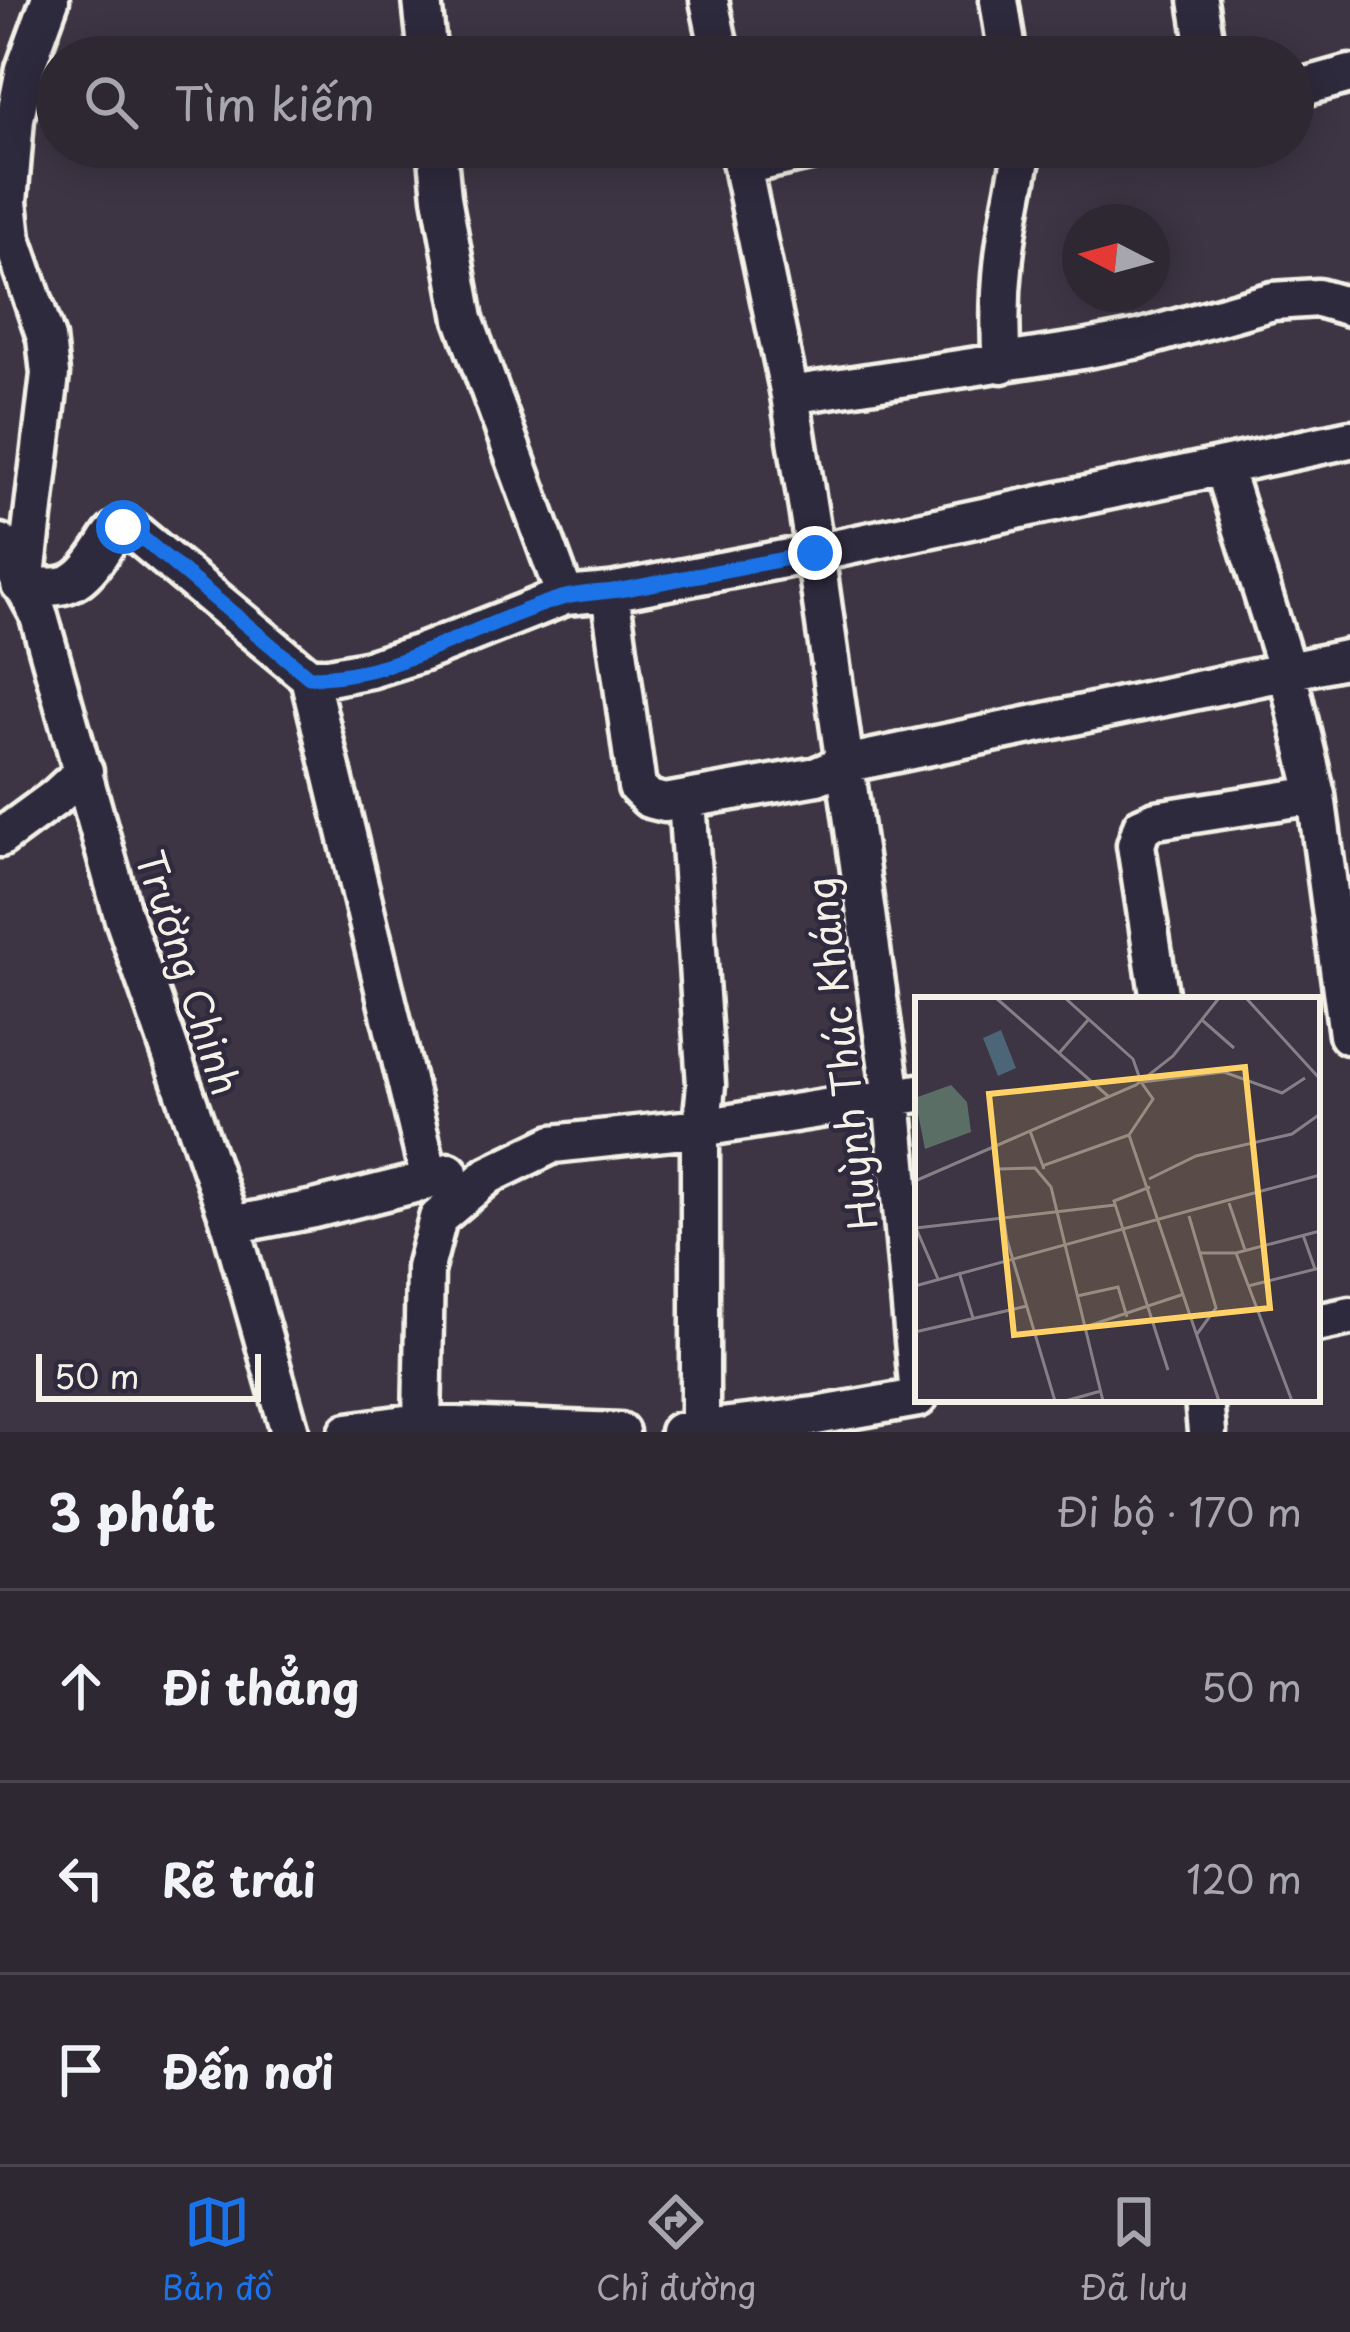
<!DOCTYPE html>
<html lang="vi">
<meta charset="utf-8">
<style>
body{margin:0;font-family:"Playpen Sans",sans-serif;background:#36303b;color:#f1f3f6}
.compass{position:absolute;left:1062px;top:204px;width:108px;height:108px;border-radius:50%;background:#2e2833;box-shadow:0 6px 30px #0003;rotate:276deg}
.scale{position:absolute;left:36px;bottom:30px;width:225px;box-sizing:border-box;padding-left:12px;border:6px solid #f4f1e8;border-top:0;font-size:33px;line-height:42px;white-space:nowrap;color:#f4f1e8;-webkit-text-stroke:9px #2f2a3d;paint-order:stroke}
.stop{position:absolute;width:36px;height:36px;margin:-27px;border:9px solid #1a73e8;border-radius:50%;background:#fff}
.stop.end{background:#1a73e8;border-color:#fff;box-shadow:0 3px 12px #0008}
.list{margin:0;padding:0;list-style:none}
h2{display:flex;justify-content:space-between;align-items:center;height:156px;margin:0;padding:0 48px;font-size:51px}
h2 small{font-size:39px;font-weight:400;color:#a7a6ac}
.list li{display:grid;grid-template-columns:78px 1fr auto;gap:36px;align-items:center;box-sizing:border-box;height:192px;padding:0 48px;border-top:3px solid #49444e}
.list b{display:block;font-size:45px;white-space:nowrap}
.list em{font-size:39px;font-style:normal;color:#a7a6ac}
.icon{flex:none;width:66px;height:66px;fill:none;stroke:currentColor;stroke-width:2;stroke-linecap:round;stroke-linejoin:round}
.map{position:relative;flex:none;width:1350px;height:1432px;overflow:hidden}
.search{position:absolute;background:#2e2833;box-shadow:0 6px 30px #0003;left:36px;right:36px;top:36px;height:132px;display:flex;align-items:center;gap:30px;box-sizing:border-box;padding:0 42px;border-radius:66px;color:#a7a6ac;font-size:45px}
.sheet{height:732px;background:#2e2833}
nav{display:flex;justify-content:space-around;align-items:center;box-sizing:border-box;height:168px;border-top:3px solid #49444e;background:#2e2833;font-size:33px;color:#a7a6ac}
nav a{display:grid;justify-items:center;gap:6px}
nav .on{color:#1a73e8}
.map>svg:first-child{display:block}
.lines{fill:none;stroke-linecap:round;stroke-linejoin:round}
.minor-casing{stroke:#f4f1e8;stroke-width:45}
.minor{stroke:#2f2a3d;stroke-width:36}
.route{stroke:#1a73e8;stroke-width:15}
.labels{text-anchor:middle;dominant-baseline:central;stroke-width:9;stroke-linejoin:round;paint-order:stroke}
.street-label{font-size:39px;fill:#f4f1e8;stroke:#2f2a3d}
.inset-road{fill:none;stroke:#868086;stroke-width:3}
.view{fill:#ffd166;fill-opacity:0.15;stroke:#ffd166;stroke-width:6}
.inset-edge{fill:none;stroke:#f4f1e8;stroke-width:6}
</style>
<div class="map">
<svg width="1350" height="1432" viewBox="0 0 1350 1432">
<rect width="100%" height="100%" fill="#3d3544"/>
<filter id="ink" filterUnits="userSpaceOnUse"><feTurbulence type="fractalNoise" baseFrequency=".00833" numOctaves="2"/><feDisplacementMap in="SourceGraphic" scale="24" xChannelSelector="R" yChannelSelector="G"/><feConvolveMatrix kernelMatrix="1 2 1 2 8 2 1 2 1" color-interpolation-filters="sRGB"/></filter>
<g filter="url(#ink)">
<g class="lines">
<g class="minor-casing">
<path id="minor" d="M422,0l6,57
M709,0l12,57
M999,0l9,57
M1198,0l9,57
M1293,90l57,-16
M437,147l5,50 22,122 101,277
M738,147l52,248 25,158 77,544 26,288
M742,166l85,-19
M1002,364c-6,-78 4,-133 20,-209l-1,-8
M790,395l292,-45 57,-11 134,-38 45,-3 32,9
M1223,466l64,205 29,124 32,240
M0,543l38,70 85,303 108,309 59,207
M20,584h5l25,-210 -4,-36 -34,-99 -4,-37 7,-83 10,-50 25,-69
M25,584c43,8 56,-1 79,-37 6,-10 8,-15 19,-20l10,4 176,146 121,503
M610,592l27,195 12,12 16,4 152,-27 28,-12 505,-106
M309,677h20l41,-8 51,-16 144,-57 45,-4 205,-39 535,-114
M687,799l19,286 -6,58v289
M0,838l56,-41 28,-26
M1160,1000l-24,-155 6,-19 14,-6 160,-25
M231,1225l83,-16 116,-29 19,-8
M1317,1323l33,-7
M1204,1399l3,33
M422,1424l3,-156 13,-50 51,-43 64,-31 148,-16 217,-35
M348,1432l57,-8 215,8
M679,1432l137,-16 102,-18"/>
</g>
<use href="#minor" class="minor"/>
</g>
</g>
<g class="lines" filter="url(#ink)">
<path class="route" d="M123,527l11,4 175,146c89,1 169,-55 253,-79 20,-6 43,-5 64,-9 63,-12 126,-24 189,-36"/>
</g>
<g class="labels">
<g class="street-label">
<text transform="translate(190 972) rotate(72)">Trường Chinh</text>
<text transform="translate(840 1054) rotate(-97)">Huỳnh Thúc Kháng</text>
</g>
</g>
<g transform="translate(915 997)">
<rect width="405" height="405" fill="#3d3544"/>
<path d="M36,88l16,17 4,30 -46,17 -10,-51z" fill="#5b6e66"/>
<path d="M86,33l15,38 -18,8 -15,-38z" fill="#4d6677"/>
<path class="inset-road" d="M81,1l112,98M150,1l68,61 8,23 83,-10 58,21 23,-15M331,1l74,81M287,23l32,28M145,55l28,-32M115,134l14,38M214,138l90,266M78,149l14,94 48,161M127,169l87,-31 24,-36 -12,-17M83,172l37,-1 16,19 52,214M234,182l47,-23 96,-22 28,-20M0,184l221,-96 37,-29 46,-58M235,190l-36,14 54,169M314,206l16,47M274,219l27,92 -19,26M1,231l199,-23M1,231l22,51M388,238l12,34M284,256h37l84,-22M321,256l56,148M44,275l14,46M0,289l405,-111M333,289l72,-18M162,299l41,-9 9,30M170,330l99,-33M0,335l112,-26M150,404l36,-10"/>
<path class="view" d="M330,70l25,241 -256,27 -25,-241z"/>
<rect width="405" height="405" class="inset-edge"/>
</g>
</svg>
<svg class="compass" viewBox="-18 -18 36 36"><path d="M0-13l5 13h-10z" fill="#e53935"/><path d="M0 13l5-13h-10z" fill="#a7a6ac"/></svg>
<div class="scale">50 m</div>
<div class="stop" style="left:123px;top:527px"></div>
<div class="stop end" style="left:815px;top:553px"></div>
<div class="search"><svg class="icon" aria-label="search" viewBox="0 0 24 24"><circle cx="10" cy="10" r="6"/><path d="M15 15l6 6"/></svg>Tìm kiếm</div>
</div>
<section class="sheet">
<h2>3 phút<small>Đi bộ · 170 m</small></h2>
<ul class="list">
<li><svg class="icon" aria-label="ahead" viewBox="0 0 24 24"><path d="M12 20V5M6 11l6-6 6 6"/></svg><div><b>Đi thẳng</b></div><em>50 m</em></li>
<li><svg class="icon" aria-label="left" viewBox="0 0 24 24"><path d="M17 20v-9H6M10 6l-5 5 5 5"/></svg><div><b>Rẽ trái</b></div><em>120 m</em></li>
<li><svg class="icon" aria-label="arrive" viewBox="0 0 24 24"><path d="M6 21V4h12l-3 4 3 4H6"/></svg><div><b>Đến nơi</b></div></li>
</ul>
</section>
<nav>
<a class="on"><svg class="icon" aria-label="map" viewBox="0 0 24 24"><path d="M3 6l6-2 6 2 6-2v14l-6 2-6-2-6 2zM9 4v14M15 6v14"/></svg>Bản đồ</a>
<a><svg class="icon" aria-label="directions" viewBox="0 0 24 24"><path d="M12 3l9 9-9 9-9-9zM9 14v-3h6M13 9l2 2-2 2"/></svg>Chỉ đường</a>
<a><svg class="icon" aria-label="saved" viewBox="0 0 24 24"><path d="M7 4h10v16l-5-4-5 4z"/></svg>Đã lưu</a>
</nav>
